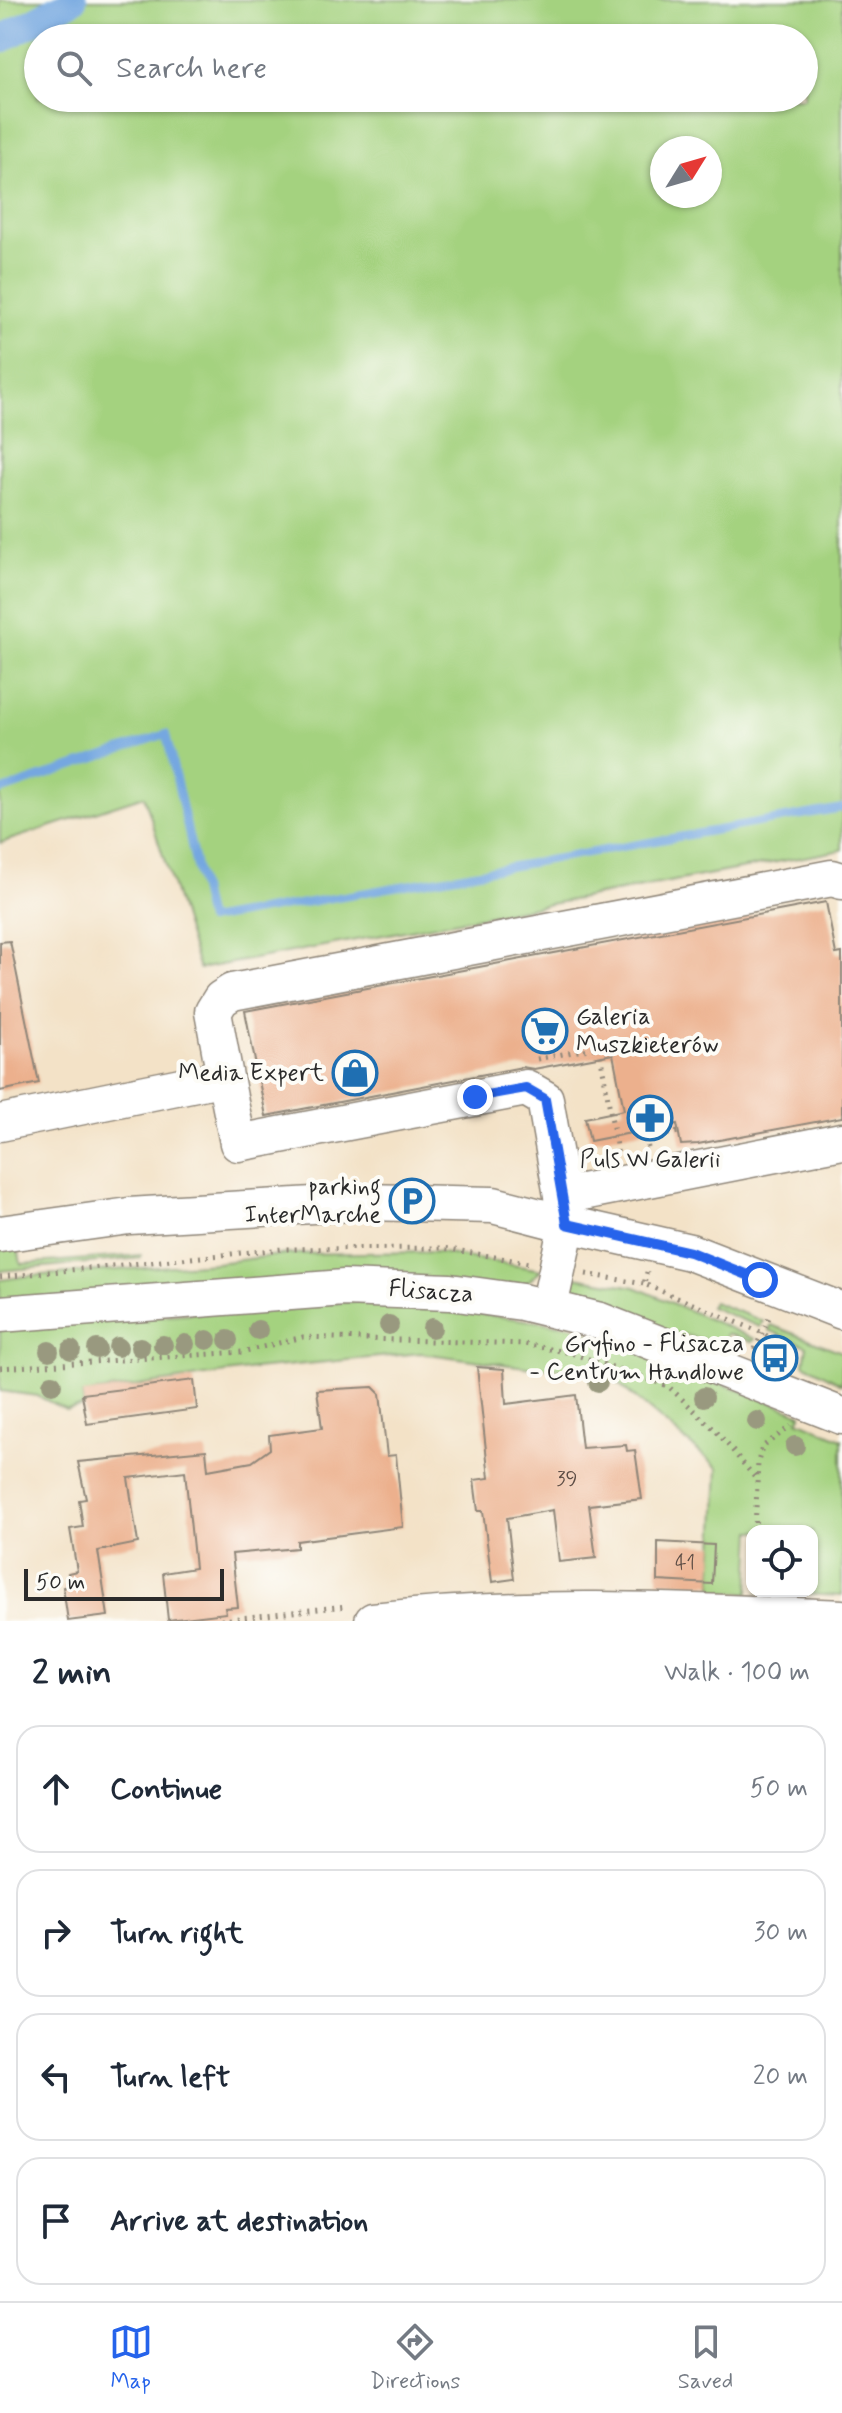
<!DOCTYPE html>
<meta charset="utf-8">
<style>
body{margin:0;font-family:Mynerve,sans-serif;background:#f2f2f3;color:#1f2937}
.controls{position:absolute;right:24px;bottom:24px;display:grid;overflow:hidden;border-radius:16px;box-shadow:0 2px 6px #0004}
.controls button{width:72px;height:72px;display:grid;place-items:center;padding:0;border:0;border-bottom:2px solid #e0e1e3;background:#fff;color:#1f2937;font:40px sans-serif}
.compass{position:absolute;left:650px;top:136px;width:72px;height:72px;border-radius:50%;background:#fff;box-shadow:0 2px 6px #0004;rotate:53deg}
.scale{position:absolute;left:24px;bottom:20px;width:200px;box-sizing:border-box;padding-left:8px;border:4px solid #2b2b2b;border-top:0;font-size:22px;line-height:28px;white-space:nowrap;color:#2b2b2b;-webkit-text-stroke:6px #fdfcf7;paint-order:stroke}
.stop{position:absolute;width:24px;height:24px;margin:-18px;border:6px solid #2563eb;border-radius:50%;background:#fff}
.stop.end{background:#2563eb;border-color:#fff;box-shadow:0 2px 8px #0008}
.list{margin:0;padding:0;list-style:none}
h2{display:flex;justify-content:space-between;align-items:center;height:104px;margin:0;padding:0 32px;font-size:34px}
h2 small{font-size:26px;font-weight:400;color:#747a83}
.list li{display:grid;grid-template-columns:52px 1fr auto;gap:24px;align-items:center;box-sizing:border-box;height:128px;margin:0 16px 16px;padding:0 16px;border:2px solid #e0e1e3;border-radius:24px}
.list b{display:block;font-size:30px;white-space:nowrap}
.list em{font-size:26px;font-style:normal;color:#747a83}
.icon{flex:none;width:44px;height:44px;fill:none;stroke:currentColor;stroke-width:2;stroke-linecap:round;stroke-linejoin:round}
.map{position:relative;flex:none;width:842px;height:1621px;overflow:hidden}
.search{position:absolute;background:#fff;box-shadow:0 2px 6px #0004;left:24px;right:24px;top:24px;height:88px;display:flex;align-items:center;gap:20px;box-sizing:border-box;padding:0 28px;border-radius:44px;color:#747a83;font-size:30px}
.sheet{height:680px;background:#fff}
nav{display:flex;justify-content:space-around;align-items:center;box-sizing:border-box;height:112px;border-top:2px solid #e0e1e3;background:#fff;font-size:22px;color:#747a83}
nav a{display:grid;justify-items:center;gap:4px}
nav .on{color:#2563eb}
.map>svg:first-child{display:block}
.green{fill:#a4d27f;stroke:#687e55;stroke-width:2;fill-rule:evenodd}
.lines{fill:none;stroke-linecap:round;stroke-linejoin:round}
.stream{stroke:#74a7e0;stroke-width:8}
.canal{stroke:#74a7e0;stroke-width:28}
.building{fill:#ecb08d}
.minor-casing{stroke:#8f8679;stroke-width:39}
.path{stroke:#8f8679;stroke-width:5;stroke-dasharray:2 6;stroke-linecap:butt}
.minor{stroke:#fff;stroke-width:36}
.tree{fill:#99997f}
.route{stroke:#2563eb;stroke-width:10}
.labels{text-anchor:middle;dominant-baseline:central;stroke-width:8;stroke-linejoin:round;paint-order:stroke}
.number-label{font-size:20px;fill:#5b4c44}
.poi-label{font-size:24px;fill:#2b2b2b;stroke:#fdfcf7;text-anchor:end}
.street-label{font-size:24px;fill:#2b2b2b;stroke:#fdfcf7}
</style>
<div class="map">
<svg width="842" height="1621" viewBox="0 0 842 1621">
<rect width="100%" height="100%" fill="#fdfcf7"/>
<filter id="ink" filterUnits="userSpaceOnUse"><feTurbulence type="fractalNoise" baseFrequency=".0125" numOctaves="2"/><feDisplacementMap in="SourceGraphic" scale="16" xChannelSelector="R" yChannelSelector="G"/><feConvolveMatrix kernelMatrix="1 2 1 2 8 2 1 2 1" color-interpolation-filters="sRGB"/></filter>
<filter id="wash" filterUnits="userSpaceOnUse"><feTurbulence type="fractalNoise" baseFrequency=".006" numOctaves="4" result="noise"/><feDisplacementMap in="SourceGraphic" scale="32" xChannelSelector="R" yChannelSelector="G"/><feGaussianBlur stdDeviation="1.8" result="paint"/><feColorMatrix in="noise" values="0 0 0 0 0 0 0 0 0 0 0 0 0 0 0 0 0 1.4 0 .05"/><feComposite in="paint" operator="in"/></filter>
<g filter="url(#wash)">
<rect width="100%" height="100%" fill="#f3e2c7"/>
<path class="green" d="M0,0h842v850l-643,119 -55,-173 -144,47zM38,38h766v60h-766zM662,148h48v48h-48z
M18,1247l3,17 120,-9v3l-141,13v-21z
M436,1252l105,18 -16,14 -8,2 -517,16v-22l27,-4 189,-13 72,-9z
M569,1276l66,11 120,52 -3,3 -25,-9 -3,9 9,4 -63,-14 -88,-32 -11,-13z
M375,1300l195,26 232,88 -4,6 44,19v157l-86,-4 56,-1v-60h-60l-3,62 -37,-2 6,-123 -117,-99 -68,-1 -112,-15 -167,16 -172,25 2,12 -18,4 -28,-14 -38,-5v-64z
M713,1302l50,19 -3,6 -50,-20z
M771,1325l71,27v32l-38,-20 3,-18 -38,-16z"/>
<g class="lines">
<path class="stream" d="M0,791l166,-57 42,186 634,-112"/>
<path class="canal" d="M0,40l73,-40"/>
</g>
<g id="blocks">
<path class="building" d="M826,902l10,52 6,-1v164l-144,27 -17,1 -4,-21 -87,17 -5,-23 39,-8 -11,-56 -79,15 -12,-2 -256,49 -21,-105z
M10,941l29,142 -39,8v-149z
M477,1367l27,2 2,35 70,-9 6,53 44,-3 1,6 8,-1 7,49 -53,6 7,53 -37,4 -6,-52 -46,8 7,61 -22,3 -9,-71h-5l-4,-31 15,-2z
M194,1380l3,29 -110,15 -5,-30z
M373,1387l7,7 7,62 9,-1 7,72 -106,14v7l-65,6 6,53 -13,1 1,5 -58,7 -5,-47 32,-5 -10,-97 -57,7 10,65 -40,8 10,65 -40,5 -5,-34 7,-1 -2,-13 9,-2 -7,-42 13,-2 -4,-27 7,-1 -8,-37 128,-12 2,20 44,-8 18,-13 -1,-14 53,-7 -5,-38z
M658,1542l56,3 -2,39 -54,-3z"/>
</g>
</g>
<g filter="url(#ink)">
<use href="#blocks" fill-opacity="0" stroke="#8f8679" stroke-width="2"/>
<g class="lines">
<g class="minor-casing">
<path id="minor" d="M225,1077l-12,-65 8,-13 11,-7 600,-114 10,3
M0,1123l225,-46 13,66 288,-55 19,11 22,125 123,28 152,59
M562,1196l280,-55
M0,1234l129,-18 235,-14 129,3 74,19 -18,83
M0,1314l344,-26 106,4 72,10 78,19 242,95
M373,1621c159,-18 310,-10 469,-3"/>
</g>
<path class="path" d="M537,1059l62,-12 19,109
M648,1148l-2,-10 33,-6
M647,1272l-3,12 119,49 14,11 -1,13
M586,1274l58,10
M0,1277l282,-28 162,-1 85,15
M755,1349l16,-36
M0,1368l242,-16 61,-15 221,7 47,9 97,33 49,46 40,48
M755,1531l3,-69 4,-15 29,-21
M213,1621l133,-15"/>
<use href="#minor" class="minor"/>
</g>
<g class="tree">
<circle cx="389" cy="1325" r="10"/>
<circle cx="432" cy="1328" r="10"/>
<circle cx="258" cy="1330" r="10"/>
<circle cx="207" cy="1340" r="10"/>
<circle cx="228" cy="1340" r="10"/>
<circle cx="185" cy="1344" r="10"/>
<circle cx="163" cy="1345" r="10"/>
<circle cx="118" cy="1347" r="10"/>
<circle cx="140" cy="1347" r="10"/>
<circle cx="97" cy="1349" r="10"/>
<circle cx="71" cy="1350" r="10"/>
<circle cx="49" cy="1351" r="10"/>
<circle cx="598" cy="1382" r="10"/>
<circle cx="52" cy="1384" r="10"/>
<circle cx="704" cy="1397" r="10"/>
<circle cx="757" cy="1421" r="10"/>
<circle cx="795" cy="1446" r="10"/>
</g>
</g>
<g class="lines" filter="url(#ink)">
<path class="route" d="M475,1097l51,-9 19,11 22,125 123,28 70,28"/>
</g>
<defs>
<g id="supermarket-ring" transform="scale(2.3)"><circle r="9.5" fill="#fdfcf7" stroke="#1f6fb2" stroke-width="1.5"/><path d="M-6-5.5h2.5l.6 2H6L4.5 2H-2.5L-4.4-4H-6ZM-1.5 3.2a1.3 1.3 0 1 0 .1 0ZM3 3.2a1.3 1.3 0 1 0 .1 0Z" fill="#1f6fb2"/></g>
<g id="shop-ring" transform="scale(2.3)"><circle r="9.5" fill="#fdfcf7" stroke="#1f6fb2" stroke-width="1.5"/><path d="M-5-2.5h2.3a2.7 3.5 0 0 1 5.4 0H5L5.5 6h-11ZM-1.5-2.5h3a1.5 2.3 0 0 0-3 0Z" fill="#1f6fb2"/></g>
<g id="pharmacy-ring" transform="scale(2.3)"><circle r="9.5" fill="#fdfcf7" stroke="#1f6fb2" stroke-width="1.5"/><path d="M-2-6h4v4h4v4h-4v4h-4v-4h-4v-4h4Z" fill="#1f6fb2"/></g>
<g id="parking-ring" transform="scale(2.3)"><circle r="9.5" fill="#fdfcf7" stroke="#1f6fb2" stroke-width="1.5"/><path d="M-3.5-5.5H1a3.5 3.5 0 0 1 0 7H-1V5.5H-3.5ZM-1-3.4V-.6H.8a1.4 1.4 0 0 0 0-2.8Z" fill="#1f6fb2"/></g>
<g id="bus-ring" transform="scale(2.3)"><circle r="9.5" fill="#fdfcf7" stroke="#1f6fb2" stroke-width="1.5"/><path d="M-5-6H5V4H4V6H2V4H-2V6H-4V4H-5ZM-3.5-4V0h7V-4ZM-3.5 1.2v1.5H-2V1.2ZM2 1.2v1.5H3.5V1.2Z" fill="#1f6fb2"/></g>
</defs>
<g fill-rule="evenodd">
<use href="#supermarket-ring" x="545" y="1031"/>
<use href="#shop-ring" x="355" y="1073"/>
<use href="#pharmacy-ring" x="650" y="1118"/>
<use href="#parking-ring" x="412" y="1201"/>
<use href="#bus-ring" x="775" y="1358"/>
</g>
<g class="labels">
<g class="number-label">
<text x="567" y="1479">39</text>
<text x="685" y="1563">41</text>
</g>
<g class="poi-label">
<text x="576" y="1017" text-anchor="start">Galeria<tspan x="576" dy="28">Muszkieterów</tspan></text>
<text x="324" y="1073">Media Expert</text>
<text x="650" y="1160" text-anchor="middle">Puls W Galerii</text>
<text x="381" y="1187">parking<tspan x="381" dy="28">InterMarche</tspan></text>
<text x="744" y="1344">Gryfino - Flisacza<tspan x="744" dy="28">- Centrum Handlowe</tspan></text>
</g>
<g class="street-label">
<text transform="translate(431 1292) rotate(4)">Flisacza</text>
</g>
</g>
</svg>
<div class="controls">
<button><svg class="icon" aria-label="locate" viewBox="0 0 24 24"><circle cx="12" cy="12" r="6"/><path d="M12 2v4M12 18v4M2 12h4M18 12h4"/></svg></button>
</div>
<svg class="compass" viewBox="-18 -18 36 36"><path d="M0-13l5 13h-10z" fill="#e53935"/><path d="M0 13l5-13h-10z" fill="#747a83"/></svg>
<div class="scale">50 m</div>
<div class="stop" style="left:760px;top:1280px"></div>
<div class="stop end" style="left:475px;top:1097px"></div>
<div class="search"><svg class="icon" aria-label="search" viewBox="0 0 24 24"><circle cx="10" cy="10" r="6"/><path d="M15 15l6 6"/></svg>Search here</div>
</div>
<section class="sheet">
<h2>2 min<small>Walk · 100 m</small></h2>
<ul class="list">
<li><svg class="icon" aria-label="ahead" viewBox="0 0 24 24"><path d="M12 20V5M6 11l6-6 6 6"/></svg><div><b>Continue</b></div><em>50 m</em></li>
<li><svg class="icon" aria-label="right" viewBox="0 0 24 24"><path d="M7 20v-9h11M14 6l5 5-5 5"/></svg><div><b>Turn right</b></div><em>30 m</em></li>
<li><svg class="icon" aria-label="left" viewBox="0 0 24 24"><path d="M17 20v-9H6M10 6l-5 5 5 5"/></svg><div><b>Turn left</b></div><em>20 m</em></li>
<li><svg class="icon" aria-label="arrive" viewBox="0 0 24 24"><path d="M6 21V4h12l-3 4 3 4H6"/></svg><div><b>Arrive at destination</b></div></li>
</ul>
</section>
<nav>
<a class="on"><svg class="icon" aria-label="map" viewBox="0 0 24 24"><path d="M3 6l6-2 6 2 6-2v14l-6 2-6-2-6 2zM9 4v14M15 6v14"/></svg>Map</a>
<a><svg class="icon" aria-label="directions" viewBox="0 0 24 24"><path d="M12 3l9 9-9 9-9-9zM9 14v-3h6M13 9l2 2-2 2"/></svg>Directions</a>
<a><svg class="icon" aria-label="saved" viewBox="0 0 24 24"><path d="M7 4h10v16l-5-4-5 4z"/></svg>Saved</a>
</nav>
